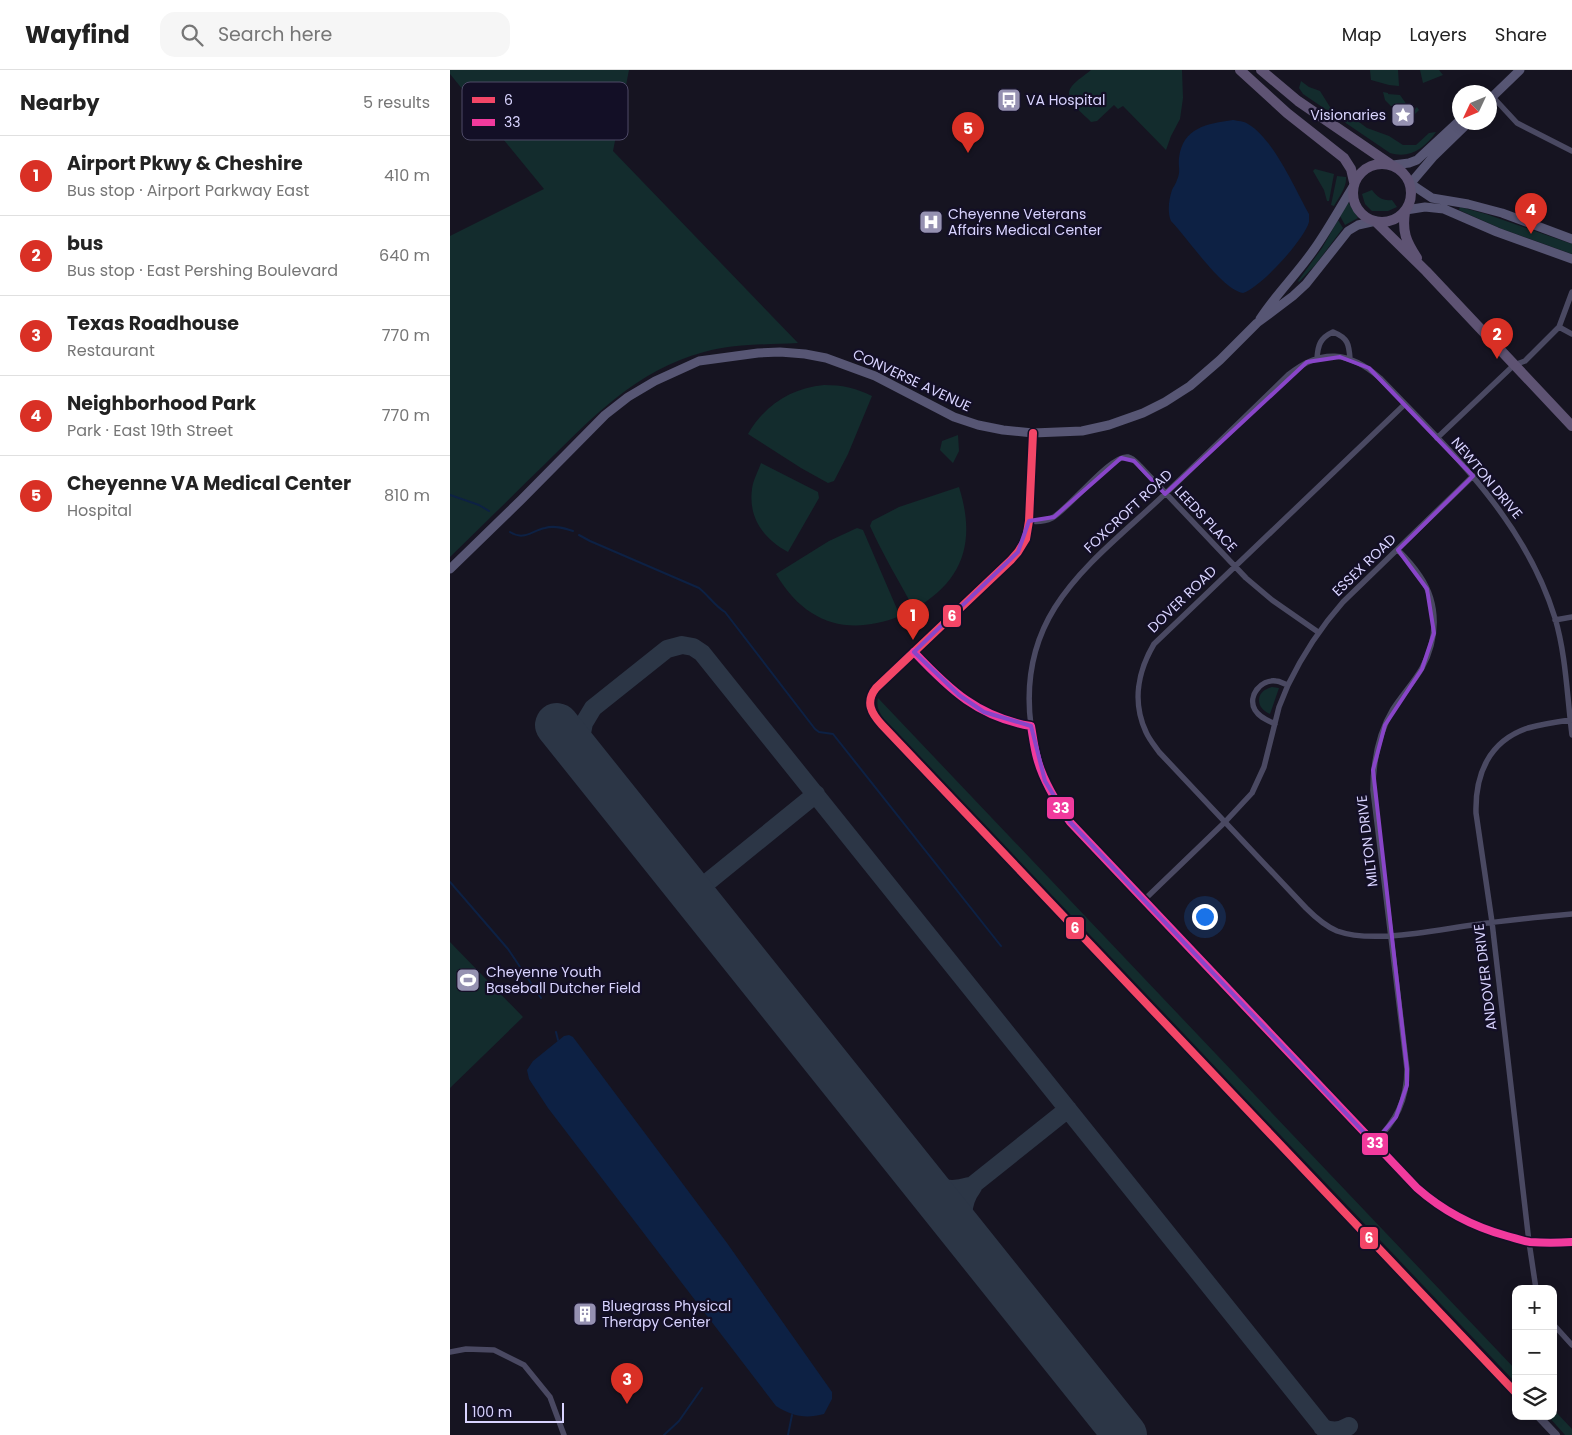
<!DOCTYPE html>
<meta charset="utf-8">
<style>
body{margin:0;font-family:Poppins,sans-serif;background:#f6f6f6;color:#222}
.controls{position:absolute;right:15px;bottom:15px;display:grid;overflow:hidden;border-radius:10px;box-shadow:0 2px 12px #0003}
.controls button{width:45px;height:45px;display:grid;place-items:center;padding:0;border:0;border-bottom:1px solid #e0e0e0;background:#fff;color:#222;font:25px sans-serif}
.compass{position:absolute;left:1002px;top:15px;width:45px;height:45px;border-radius:50%;background:#fff;box-shadow:0 2px 12px #0003;rotate:226deg}
.scale{position:absolute;left:15px;bottom:12px;width:99px;box-sizing:border-box;padding-left:5px;border:2px solid #d9d4ff;border-top:0;font-size:14px;line-height:18px;white-space:nowrap;color:#d9d4ff;-webkit-text-stroke:4px #130f26;paint-order:stroke}
.you{position:absolute;left:754px;top:846px;width:18px;height:18px;margin:-12px;border:4px solid #fff;border-radius:50%;background:#1a73e8;box-shadow:0 0 0 8px #1a73e833}
.badge{display:grid;place-items:center;width:32px;height:32px;border-radius:50%;background:#d93025;color:#fff;font-size:16px;font-weight:700}
.pin{position:absolute;translate:-50% -41px;filter:drop-shadow(0 1px 2px #0008)}
.pin::after{content:'';position:absolute;top:26px;width:18px;height:15px;background:inherit;clip-path:polygon(0 0,100% 0,50% 100%)}
.list{margin:0;padding:0;list-style:none}
h2{display:flex;justify-content:space-between;align-items:center;height:65px;margin:0;padding:0 20px;font-size:21px}
h2 small{font-size:16px;font-weight:400;color:#767676}
.list li{display:grid;grid-template-columns:32px 1fr auto;gap:15px;align-items:center;box-sizing:border-box;height:80px;padding:0 20px;border-top:1px solid #e0e0e0}
.list b{display:block;font-size:19px;white-space:nowrap}
.list p{margin:0;font-size:16px;white-space:nowrap;color:#767676}
.list em{font-size:16px;font-style:normal;color:#767676}
.icon{flex:none;width:28px;height:28px;fill:none;stroke:currentColor;stroke-width:2;stroke-linecap:round;stroke-linejoin:round}
.map{position:relative;flex:none;width:1122px;height:1365px;overflow:hidden}
header{display:flex;align-items:center;gap:30px;box-sizing:border-box;height:70px;padding:0 25px;background:#fff;border-bottom:1px solid #e0e0e0}
header strong{font-size:24px}
nav{display:flex;gap:28px;margin-inline-start:auto;font-size:18px}
.search{width:350px;height:45px;background:#f6f6f6;display:flex;align-items:center;gap:12px;box-sizing:border-box;padding:0 18px;border-radius:15px;color:#767676;font-size:19px}
main{display:flex}
aside{flex:1;background:#fff}
.map>svg:first-child{display:block}
.green{fill:#132c2d}
.water{fill:#0d2144}
.lines{fill:none;stroke-linecap:round;stroke-linejoin:round}
.stream{stroke:#0d2144;stroke-width:2}
.taxiway{stroke:#2c3646;stroke-width:18}
.runway{stroke:#2c3646;stroke-width:44}
.minor{stroke:#4a4962;stroke-width:5.5}
.tertiary{stroke:#4a4962;stroke-width:8}
.secondary{stroke:#575674;stroke-width:9}
.primary{stroke:#5e5373;stroke-width:10}
.bus-1-casing{stroke:#130f26;stroke-width:11}
.bus-2-casing{stroke:#130f26;stroke-width:11}
.bus-1{stroke:#f34667;stroke-width:8}
.bus-2{stroke:#f13a9d;stroke-width:8}
.marked{fill:none;stroke:#8945c9;stroke-width:4;stroke-linejoin:round}
.labels{text-anchor:middle;dominant-baseline:central;stroke-width:4.5;stroke-linejoin:round;paint-order:stroke}
.poi-label{font-size:14px;fill:#d9d4ff;stroke:#130f26;text-anchor:start}
.street-label{font-size:14px;fill:#d9d4ff;stroke:#130f26}
.key{fill:#130f26;stroke:#4e4a67;stroke-width:1}
.key-label{font-size:14px;fill:#d9d4ff}
.line-badge{stroke:#130f26;stroke-width:2}
.badge-label{font-size:14px;text-anchor:middle;font-weight:bold;fill:#fff}
</style>
<header>
<strong>Wayfind</strong>
<div class="search"><svg class="icon" aria-label="search" viewBox="0 0 24 24"><circle cx="10" cy="10" r="6"/><path d="M15 15l6 6"/></svg>Search here</div>
<nav><a>Map</a><a>Layers</a><a>Share</a></nav>
</header>
<main>
<aside>
<h2>Nearby<small>5 results</small></h2>
<ul class="list">
<li><span class="badge">1</span><div><b>Airport Pkwy &amp; Cheshire</b><p>Bus stop · Airport Parkway East</p></div><em>410 m</em></li>
<li><span class="badge">2</span><div><b>bus</b><p>Bus stop · East Pershing Boulevard</p></div><em>640 m</em></li>
<li><span class="badge">3</span><div><b>Texas Roadhouse</b><p>Restaurant</p></div><em>770 m</em></li>
<li><span class="badge">4</span><div><b>Neighborhood Park</b><p>Park · East 19th Street</p></div><em>770 m</em></li>
<li><span class="badge">5</span><div><b>Cheyenne VA Medical Center</b><p>Hospital</p></div><em>810 m</em></li>
</ul>
</aside>
<div class="map">
<svg width="1122" height="1365" viewBox="0 0 1122 1365">
<rect width="100%" height="100%" fill="#161421"/>
<path class="green" d="M0,0h179l-16,81 185,192c-31,2 -63,0 -94,9 -69,19 -110,64 -159,112 -32,31 -63,62 -95,93v-321l94,-47 -94,-115z
M641,0h91l1,28 -3,21 -9,17 -5,14 -43,-44 -5,3 -4,-4 -17,16 -6,1c-8,-9 -30,-23 -19,-36 5,-6 13,-11 19,-16z
M920,0h28l1,16 -10,-1 -18,-5z
M970,0h19l4,5 -20,8z
M851,11l8,6 11,4 10,16 9,10 20,5 8,6 22,8 14,9h13l13,-12 7,-1c-11,16 -26,27 -46,21l-87,-59 -4,-6z
M933,22l5,1v1l12,1 12,17 5,-5 2,3 -5,5c-7,0 -13,-1 -19,-5l1,-4h-5l-6,-6z
M865,99l19,5 -5,27h-2l-3,-11 -11,-19z
M887,106l9,1c1,10 -7,20 -12,29l-3,-1z
M922,120c6,8 11,11 20,10l5,7 -9,4h-16l-7,-7 -3,-10z
M898,132l10,16 -13,7 -5,-9z
M1010,137l26,7 86,30v10l-70,-25 -43,-19z
M888,150l5,8 -27,36 -17,18 -1,-1 24,-33z
M374,315c18,0 32,3 48,11l-24,58 -14,27 -6,2 -27,-15 -53,-34c17,-29 43,-46 76,-49z
M508,365l1,16 -6,12 -13,-13 2,-9z
M311,393l57,29 1,6 -31,54c-24,-13 -40,-34 -36,-63 1,-9 6,-17 9,-26z
M509,417c17,54 5,94 -45,122 -15,-28 -31,-54 -44,-83l2,-5 27,-14z
M407,458l6,2 37,86c-53,21 -95,7 -124,-42l53,-33z
M822,617l7,1 -9,26c-15,-6 -15,-23 2,-27z
M428,628l638,672v13l-619,-651c-9,-10 -23,-19 -19,-34z
M0,872l73,75 -73,71z
M1103,1339l19,20v6h-7l-17,-19h5z"/>
<path class="water" d="M783,50c5,1 11,1 15,4 25,14 47,65 61,90 0,2 0,6 0,8 -5,18 -48,65 -66,71 -21,-3 -56,-56 -72,-72 -4,-9 -2,-22 1,-31 1,-3 4,-6 5,-10 4,-9 1,-13 2,-22 4,-31 28,-34 54,-38z
M119,965l4,2 154,206 105,149v7l-8,15c-19,5 -32,2 -48,-8l-228,-298 -19,-29 -2,-9 6,-9 31,-25z"/>
<g class="lines">
<path class="stream" d="M0,425l29,10 10,6
M60,462c14,9 21,-1 35,-4 9,-3 19,0 28,3
M129,465l11,6 109,47c10,8 16,18 26,24l90,117 4,3 14,2 168,212
M0,812l58,67 33,49
M106,962l2,8
M214,1365l15,-14 23,-33
M338,1365l4,-20"/>
<path class="taxiway" d="M146,704l-12,-22 -3,-14 3,-15 9,-15 74,-59 15,-4 11,2 9,6 627,782
M257,842c-7,-10 -10,-16 -3,-27l112,-91
M466,1104c17,13 32,19 53,12
M494,1138l124,-99
M522,1174c-10,-20 -13,-38 1,-57
M872,1357c9,5 19,4 27,-1"/>
<path class="runway" d="M107,655l568,710"/>
<path class="minor" d="M1042,26l25,27 55,28
M1109,257l13,7
M867,288c1,-13 3,-20 16,-26 15,6 16,12 17,27
M955,334l-251,240c-16,27 -22,58 -8,88 3,7 8,13 13,20l147,156c9,9 19,18 31,23 36,13 98,-1 136,-6 33,-5 66,-8 99,-11
M987,368l77,-73 11,-4 34,-34 13,-35
M579,451c8,1 15,1 23,-3 17,-9 59,-64 76,-61 5,1 9,6 12,9l106,112 26,22 46,32
M1105,550l17,-3
M464,582c36,38 64,65 117,74 2,11 3,21 6,32 6,23 19,44 33,64l347,366c26,23 57,39 90,48 8,2 15,5 23,6 13,1 28,1 42,0
M825,654c-8,-4 -16,-7 -20,-14 -8,-14 6,-31 21,-29 4,0 8,3 12,4 15,-31 32,-57 55,-83l130,-126
M581,656c-15,-115 61,-163 135,-233 41,-39 81,-78 122,-118 33,-27 61,-24 92,3 70,73 144,140 175,240 11,37 12,78 17,117
M694,830l81,-78 27,-29 12,-26 15,-60 9,-22
M924,1073c22,-22 33,-42 33,-74l-34,-279c0,-29 5,-56 20,-81 9,-14 21,-27 29,-41 16,-29 17,-64 -2,-92 -6,-9 -14,-18 -22,-26
M1086,1219l-7,-47 -37,-320 -16,-109c-1,-39 13,-72 52,-85 14,-4 28,-6 42,-8
M1103,1254l19,21
M0,1282l16,-3 28,1 30,15 26,32 14,38"/>
<path class="tertiary" d="M583,363l-4,88 -3,18 -8,13 -7,8 -135,128c-11,14 -5,25 6,37l634,668
M1088,1346l18,19"/>
<path class="secondary" d="M1040,29l30,-29
M943,95l16,-2 8,-3 42,-39
M960,114l23,-27 36,-35
M961,114l21,14 36,6 34,9 70,26
M956,140l19,-3 19,2 53,23 75,27
M810,249c16,-25 38,-46 55,-71 14,-20 26,-42 39,-63
M0,499l71,-69 84,-85 23,-18 27,-16 44,-20 59,-8 22,-1 25,2 21,4 49,18 79,41 24,8 25,5 30,3 49,-2 27,-6 34,-12 22,-11 25,-16 30,-26 37,-37 36,-27 13,-12 42,-53 10,-6 18,-4"/>
<path class="primary" d="M790,0l47,43 57,45 7,11 3,13
M811,0l37,31 92,63
M903 123a29 29 0 1 1 58 0a29 29 0 1 1-58 0Z
M955,142c-3,20 1,29 12,46
M926,152l50,49 146,155"/>
<g class="bus-1-casing">
<path id="bus-1" d="M583,363l-4,88 -3,18 -8,13 -7,8 -135,128c-11,14 -5,25 6,37l634,668"/>
</g>
<g class="bus-2-casing">
<path id="bus-2" d="M464,582c36,38 64,65 117,74 2,11 3,21 6,32 6,23 19,44 33,64l347,366c26,23 57,39 90,48 8,2 15,5 23,6 13,1 28,1 42,0"/>
</g>
<use href="#bus-1" class="bus-1"/>
<use href="#bus-2" class="bus-2"/>
</g>
<path class="marked" d="M890,287l29,11 104,108 -75,74 29,39 7,44 -12,36 -37,56 -12,45 34,299v16l-11,32 -22,26 -304,-321 -25,-41 -14,-55 -47,-14 -25,-17 -45,-43 104,-100 11,-31 25,-4 67,-59 13,3 31,33 142,-132z"/>
<defs>
<g id="bus-square" transform="scale(1.25)"><rect x="-9" y="-9" width="18" height="18" rx="4" fill="#9591b1" stroke="#130f26"/><path d="M-5-6H5V4H4V6H2V4H-2V6H-4V4H-5ZM-3.5-4V0h7V-4ZM-3.5 1.2v1.5H-2V1.2ZM2 1.2v1.5H3.5V1.2Z" fill="#fff"/></g>
<g id="sight-square" transform="scale(1.25)"><rect x="-9" y="-9" width="18" height="18" rx="4" fill="#9591b1" stroke="#130f26"/><path d="M0-6L1.8-2.2L6-1.7L2.9 1.2L3.7 5.4L0 3.3L-3.7 5.4L-2.9 1.2L-6-1.7L-1.8-2.2Z" fill="#fff"/></g>
<g id="hospital-square" transform="scale(1.25)"><rect x="-9" y="-9" width="18" height="18" rx="4" fill="#9591b1" stroke="#130f26"/><path d="M-5-5h3v3.5h4V-5h3V5h-3V1.5h-4V5h-3Z" fill="#fff"/></g>
<g id="stadium-square" transform="scale(1.25)"><rect x="-9" y="-9" width="18" height="18" rx="4" fill="#9591b1" stroke="#130f26"/><path d="M0-5a6.5 5 0 1 0 0 10a6.5 5 0 1 0 0-10ZM-3.5-1.8h7v3.6h-7Z" fill="#fff"/></g>
<g id="building-square" transform="scale(1.25)"><rect x="-9" y="-9" width="18" height="18" rx="4" fill="#9591b1" stroke="#130f26"/><path d="M-4-6H4V6H1V3H-1V6H-4ZM-2.5-4.3h1.7v1.8h-1.7ZM.8-4.3h1.7v1.8H.8ZM-2.5-1h1.7V.8h-1.7ZM.8-1h1.7V.8H.8Z" fill="#fff"/></g>
</defs>
<g fill-rule="evenodd">
<use href="#bus-square" x="559" y="30"/>
<use href="#sight-square" x="953" y="45"/>
<use href="#hospital-square" x="481" y="152"/>
<use href="#stadium-square" x="18" y="910"/>
<use href="#building-square" x="135" y="1244"/>
</g>
<g class="labels">
<g class="poi-label">
<text x="576" y="30">VA Hospital</text>
<text x="936" y="45" text-anchor="end">Visionaries</text>
<text x="498" y="144">Cheyenne Veterans<tspan x="498" dy="16">Affairs Medical Center</tspan></text>
<text x="36" y="902">Cheyenne Youth<tspan x="36" dy="16">Baseball Dutcher Field</tspan></text>
<text x="152" y="1236">Bluegrass Physical<tspan x="152" dy="16">Therapy Center</tspan></text>
</g>
<g class="street-label">
<text transform="translate(462 310) rotate(25)">CONVERSE AVENUE</text>
<text transform="translate(1037 408) rotate(50)">NEWTON DRIVE</text>
<text transform="translate(678 441) rotate(-43)">FOXCROFT ROAD</text>
<text transform="translate(756 449) rotate(47)">LEEDS PLACE</text>
<text transform="translate(914 495) rotate(-44)">ESSEX ROAD</text>
<text transform="translate(732 529) rotate(-44)">DOVER ROAD</text>
<text transform="translate(917 771) rotate(-97)">MILTON DRIVE</text>
<text transform="translate(1035 907) rotate(-97)">ANDOVER DRIVE</text>
</g>
</g>
<rect x="12" y="12" width="166" height="58" rx="8" class="key"/>
<rect x="22" y="27" width="23" height="6" fill="#f34667"/>
<rect x="22" y="49" width="23" height="7" fill="#f13a9d"/>
<g class="key-label">
<text x="54" y="35">6</text>
<text x="54" y="57">33</text>
</g>
<g class="line-badge">
<rect x="492" y="534" width="20" height="24" rx="5" fill="#f34667"/>
<rect x="596" y="726" width="29" height="24" rx="5" fill="#f13a9d"/>
<rect x="615" y="846" width="20" height="24" rx="5" fill="#f34667"/>
<rect x="911" y="1062" width="28" height="24" rx="5" fill="#f13a9d"/>
<rect x="909" y="1156" width="20" height="24" rx="5" fill="#f34667"/>
</g>
<g class="badge-label">
<text x="502" y="551">6</text>
<text x="611" y="743">33</text>
<text x="625" y="863">6</text>
<text x="925" y="1078">33</text>
<text x="919" y="1173">6</text>
</g>
</svg>
<div class="controls">
<button>+</button>
<button>−</button>
<button><svg class="icon" aria-label="layers" viewBox="0 0 24 24"><path d="M12 4l9 5-9 5-9-5zM3 14l9 5 9-5"/></svg></button>
</div>
<svg class="compass" viewBox="-18 -18 36 36"><path d="M0-13l5 13h-10z" fill="#e53935"/><path d="M0 13l5-13h-10z" fill="#767676"/></svg>
<div class="scale">100 m</div>
<div class="you"></div>
<div class="pin badge" style="left:463px;top:570px">1</div>
<div class="pin badge" style="left:1047px;top:289px">2</div>
<div class="pin badge" style="left:177px;top:1334px">3</div>
<div class="pin badge" style="left:1081px;top:164px">4</div>
<div class="pin badge" style="left:518px;top:83px">5</div>
</div>
</main>
